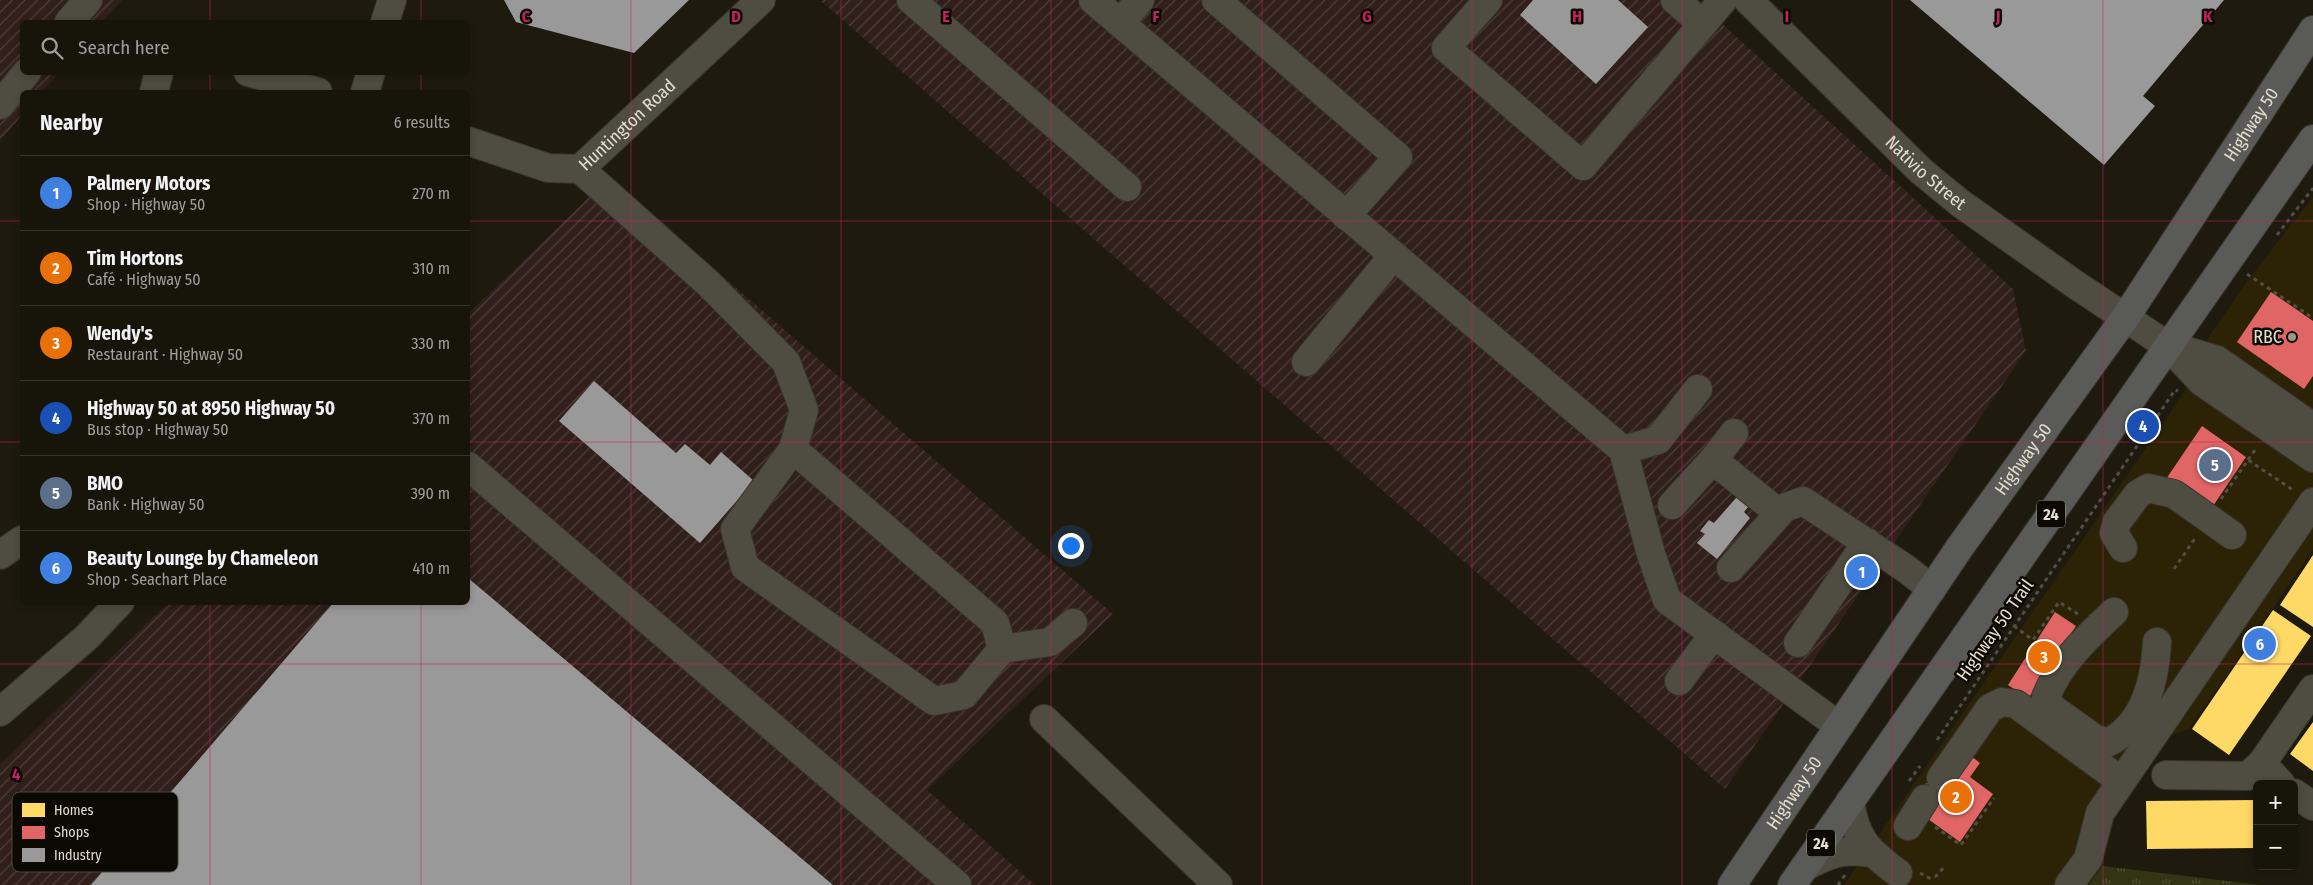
<!DOCTYPE html>
<meta charset="utf-8">
<style>
body{margin:0;font-family:"Fira Sans Condensed",sans-serif;background:#242118;color:#f1f3f6}
.controls{position:absolute;right:15px;bottom:15px;display:grid;overflow:hidden;border-radius:8px;box-shadow:0 2px 8px #0003}
.controls button{width:45px;height:45px;display:grid;place-items:center;padding:0;border:0;border-bottom:1px solid #36332b;background:#17140a;color:#f1f3f6;font:25px sans-serif}
.you{position:absolute;left:1070px;top:545px;width:18px;height:18px;margin:-12px;border:4px solid #fff;border-radius:50%;background:#1a73e8;box-shadow:0 0 0 8px #1a73e833}
.badge{display:grid;place-items:center;width:32px;height:32px;border-radius:50%;background:#1a73e8;color:#fff;font-size:16px;font-weight:700}
.pin{position:absolute;translate:-50% -50%;border:2px solid #fff;box-shadow:0 1px 5px #0006}
.list{margin:0;padding:0;list-style:none}
h2{display:flex;justify-content:space-between;align-items:center;height:65px;margin:0;padding:0 20px;font-size:21px}
h2 small{font-size:16px;font-weight:400;color:#9e9e9c}
.list li{display:grid;grid-template-columns:32px 1fr auto;gap:15px;align-items:center;box-sizing:border-box;height:75px;padding:0 20px;border-top:1px solid #36332b}
.list b{display:block;font-size:19px;white-space:nowrap}
.list p{margin:0;font-size:16px;white-space:nowrap;color:#9e9e9c}
.list em{font-size:16px;font-style:normal;color:#9e9e9c}
.icon{flex:none;width:28px;height:28px;fill:none;stroke:currentColor;stroke-width:2;stroke-linecap:round;stroke-linejoin:round}
.map{position:relative;flex:none;width:2313px;height:885px;overflow:hidden}
.search{position:absolute;background:#17140a;box-shadow:0 2px 8px #0003;left:20px;top:20px;width:450px;height:55px;display:flex;align-items:center;gap:12px;box-sizing:border-box;padding:0 18px;border-radius:8px;color:#9e9e9c;font-size:19px}
.panel{position:absolute;background:#17140a;box-shadow:0 2px 8px #0003;left:20px;top:90px;width:450px;height:515px;border-radius:8px}
.map>svg:first-child{display:block}
.built{fill:#2c2306}
.industrial{fill:url(#industrial-furrows)}
.grass{fill:url(#grass-tufts)}
.homes{fill:#ffd966}
.shops{fill:#e06666}
.industry{fill:#999}
.lines{fill:none;stroke-linecap:round;stroke-linejoin:round}
.minor-casing{stroke:#38352d;stroke-width:30}
.major-casing{stroke:#38352d;stroke-width:30}
.path{stroke:#514e46;stroke-width:3;stroke-dasharray:4 4;stroke-linecap:butt}
.minor{stroke:#4f4c42;stroke-width:28}
.major{stroke:#5a5a58;stroke-width:28}
.grid{fill:none;stroke:#c42261;stroke-width:1;stroke-opacity:0.55}
.poi-dot{fill:#9e998b;stroke:#0c0802;stroke-width:2}
.labels{text-anchor:middle;dominant-baseline:central;stroke-width:5;stroke-linejoin:round;paint-order:stroke}
.shield{fill:#0c0802;stroke:#a29d92;stroke-width:1}
.shield-label{font-size:16px;font-weight:bold;fill:#e2ddcf}
.street-label{font-size:18px;fill:#e2ddcf;stroke:#0c0802}
.poi-label{font-size:18px;fill:#e2ddcf;stroke:#0c0802;text-anchor:end}
.key{fill:#0c0802;stroke:#4c4840;stroke-width:1}
.key-label{font-size:14px;fill:#e2ddcf}
.grid-label{font-size:16px;text-anchor:middle;font-weight:bold;fill:#c42261;stroke:#0c0802;stroke-width:5;stroke-linejoin:round;paint-order:stroke}
</style>
<div class="map">
<svg width="2313" height="885" viewBox="0 0 2313 885">
<defs>
<pattern id="industrial-furrows" width="10" height="10" patternUnits="userSpaceOnUse" patternTransform="scale(1.25)"><rect width="10" height="10" fill="#301f1a"/><path d="M-1 1l2-2M0 10L10 0M9 11l2-2" fill="none" stroke="#4e3f3a"/></pattern>
<pattern id="grass-tufts" width="24" height="20" patternUnits="userSpaceOnUse" patternTransform="scale(1.25)"><rect width="24" height="20" fill="#333413"/><path d="M3 7l-1-3M5 7V3M7 7l1-3M15 17l-1-3M17 17v-4M19 17l1-3" fill="none" stroke="#505134"/></pattern>
</defs>
<rect width="100%" height="100%" fill="#1f1a0e"/>
<path class="built" d="M2313,197v353l-123,178 -18,7 -57,83 -13,48 -13,19h-245l340,-492 26,-58 38,-55z"/>
<path class="industrial" d="M0,0h122l-20,22h-80v50l37,1 -17,19h-20v23l-22,26z
M823,0h873l317,289 13,62 -301,438 -904,-788z
M609,178l504,436 -186,176 108,95h-1035v-121l168,-161 300,-1v-288z"/>
<path class="grass" d="M2102,866l159,19h-172z"/>
<path class="homes" d="M2313,555v72l-33,-22z
M2273,610l38,26 -82,119 -37,-26z
M2313,722v49l-23,-17z
M2257,800v48l-110,1 -1,-48z"/>
<path class="shops" d="M2271,292l42,29v55l-9,13 -67,-47z
M2202,426l44,31 -37,55 -45,-30z
M2055,612l21,14 -50,76 -9,-11 -9,-6z
M1971,756l9,7 -10,14 23,17 -33,48 -39,-28 -3,-19 16,-22z"/>
<path class="industry" d="M504,0h185l-55,53 -118,-31z
M1533,0h85l30,27 -52,57 -76,-69z
M1910,0h314l-81,96 12,10 -51,59z
M594,381l82,72 9,-9 25,21 11,-13 33,29 -54,62 -141,-122z
M1743,490l11,10 -10,12 6,6 -33,41 -20,-16 8,-9 -5,-3 9,-11 5,3z
M468,578l365,307h-742l243,-283h134z"/>
<g class="lines">
<g class="minor-casing">
<g id="minor">
<path d="M911,0l216,187"/>
<path d="M1093,0l530,450 28,104 16,46 172,126"/>
<path d="M1216,0l182,157 -52,59"/>
<path d="M1488,0l-42,48 137,118 140,-166"/>
<path d="M1675,0l28,24"/>
<path id="s1" d="M1748,0l173,171 39,32 116,82 92,61 34,36 111,76"/>
<path d="M69,22l19,-22"/>
<path d="M385,22l7,-22"/>
<path d="M1120,23l20,-23"/>
<path d="M248,72l70,20"/>
<path d="M154,92l5,-20"/>
<path d="M365,92l6,-20"/>
<path d="M0,105l27,-33"/>
<path id="s2" d="M468,141l80,27 32,1 181,-169"/>
<path d="M580,169l129,115 77,78 18,48 -11,39 -58,80 10,38 189,134 30,-6 38,-46 -7,-26 -202,-174"/>
<path d="M2170,346l47,14 96,67"/>
<path d="M1306,362l87,-106"/>
<path d="M1734,433l-21,27 66,53"/>
<path d="M1623,450l35,-10 40,-51"/>
<path d="M468,466l489,419"/>
<path d="M1672,505l41,-45"/>
<path d="M2123,548l-9,-15 3,-11 21,-28 10,-6 26,6 58,41"/>
<path d="M0,555l22,-15"/>
<path d="M1731,568l53,-60 19,-7 102,67 27,21"/>
<path d="M2114,612c-26,24 -55,51 -68,85l3,9 45,32 13,5c38,-18 48,-63 50,-101"/>
<path d="M1798,643l69,-101"/>
<path d="M1002,649l48,-7 23,-19"/>
<path d="M1679,681l35,-47"/>
<path d="M0,712l87,-75 33,-35"/>
<path d="M1044,719l174,166"/>
<path d="M2166,775l82,1 14,-13"/>
<path d="M1941,778l49,-70 12,-6 14,2 105,77"/>
<path d="M2281,784l-19,-21 51,-74"/>
<path d="M2294,793l19,13"/>
<path d="M1850,801c5,38 18,50 48,72"/>
<path d="M1908,826l17,-27"/>
<path d="M1805,867c24,-14 38,-18 66,-14"/>
<path d="M2069,885l19,-26 12,-46 213,-311"/>
</g>
</g>
<g class="major-casing">
<g id="major">
<path id="s3" d="M1732,885l228,-338 165,-229 188,-288"/>
<path d="M1792,885l521,-746"/>
</g>
</g>
<path class="path" d="M2277,235l36,-47
M2247,274l66,44
M2248,460l9,-13
M2221,499l27,-39 45,30
M2174,569l22,-32
M2014,626l19,14 26,-38 19,12
M1937,740l238,-350 3,1
M1909,781l11,-15
M1935,827l26,18 33,-47
M1920,873l9,5 7,-2 8,-9
M1838,885l7,-10"/>
<use href="#minor" class="minor"/>
<use href="#major" class="major"/>
</g>
<path class="grid" d="M210,0v22M421,0v22M631,0v885M841,0v885M1051,0v885M1262,0v885M1472,0v885M1682,0v885M1892,0v885M2103,0v885M210,72v20M421,72v20M0,221h22M468,221h1845M0,442h22M468,442h1845M210,602v283M421,602v283M0,664h2313"/>
<circle class="poi-dot" cx="2292" cy="337" r="5"/>
<g class="labels">
<g class="shield">
<rect x="2037" y="500.5" width="28" height="27" rx="4"/>
<rect x="1807" y="829.5" width="28" height="27" rx="4"/>
</g>
<g class="shield-label">
<text x="2051" y="514">24</text>
<text x="1821" y="843">24</text>
</g>
<g class="street-label">
<text stroke="none"><textPath href="#s2" startOffset="181">Huntington Road</textPath></text>
<text stroke="none"><textPath href="#s3" startOffset="921">Highway 50</textPath></text>
<text stroke="none"><textPath href="#s1" startOffset="248">Nativio Street</textPath></text>
<text stroke="none"><textPath href="#s3" startOffset="516">Highway 50</textPath></text>
<text transform="translate(1995 630) rotate(-55)">Highway 50 Trail</text>
<text stroke="none"><textPath href="#s3" startOffset="111">Highway 50</textPath></text>
</g>
<g class="poi-label">
<text x="2282" y="337">RBC</text>
</g>
</g>
<rect x="12" y="792" width="166" height="80" rx="8" class="key"/>
<rect x="22" y="803" width="23" height="14" fill="#ffd966"/>
<rect x="22" y="826" width="23" height="13" fill="#e06666"/>
<rect x="22" y="848" width="23" height="14" fill="#999"/>
<g class="key-label">
<text x="54" y="815">Homes</text>
<text x="54" y="837">Shops</text>
<text x="54" y="860">Industry</text>
</g>
<g class="grid-label">
<text x="526" y="22">C</text>
<text x="736" y="22">D</text>
<text x="946" y="22">E</text>
<text x="1156" y="22">F</text>
<text x="1367" y="22">G</text>
<text x="1577" y="22">H</text>
<text x="1787" y="22">I</text>
<text x="1998" y="22">J</text>
<text x="2208" y="22">K</text>
<text x="16" y="780">4</text>
</g>
</svg>
<div class="controls">
<button>+</button>
<button>−</button>
</div>
<div class="you"></div>
<div class="pin badge" style="left:1862px;top:572px;background:#3f7fe0">1</div>
<div class="pin badge" style="left:1956px;top:797px;background:#e8710a">2</div>
<div class="pin badge" style="left:2044px;top:657px;background:#e8710a">3</div>
<div class="pin badge" style="left:2143px;top:426px;background:#1a4fb4">4</div>
<div class="pin badge" style="left:2215px;top:465px;background:#5c6f8a">5</div>
<div class="pin badge" style="left:2260px;top:644px;background:#3f7fe0">6</div>
<div class="search"><svg class="icon" aria-label="search" viewBox="0 0 24 24"><circle cx="10" cy="10" r="6"/><path d="M15 15l6 6"/></svg>Search here</div>
<section class="panel">
<h2>Nearby<small>6 results</small></h2>
<ul class="list">
<li><span class="badge" style="background:#3f7fe0">1</span><div><b>Palmery Motors</b><p>Shop · Highway 50</p></div><em>270 m</em></li>
<li><span class="badge" style="background:#e8710a">2</span><div><b>Tim Hortons</b><p>Café · Highway 50</p></div><em>310 m</em></li>
<li><span class="badge" style="background:#e8710a">3</span><div><b>Wendy's</b><p>Restaurant · Highway 50</p></div><em>330 m</em></li>
<li><span class="badge" style="background:#1a4fb4">4</span><div><b>Highway 50 at 8950 Highway 50</b><p>Bus stop · Highway 50</p></div><em>370 m</em></li>
<li><span class="badge" style="background:#5c6f8a">5</span><div><b>BMO</b><p>Bank · Highway 50</p></div><em>390 m</em></li>
<li><span class="badge" style="background:#3f7fe0">6</span><div><b>Beauty Lounge by Chameleon</b><p>Shop · Seachart Place</p></div><em>410 m</em></li>
</ul>
</section>
</div>
